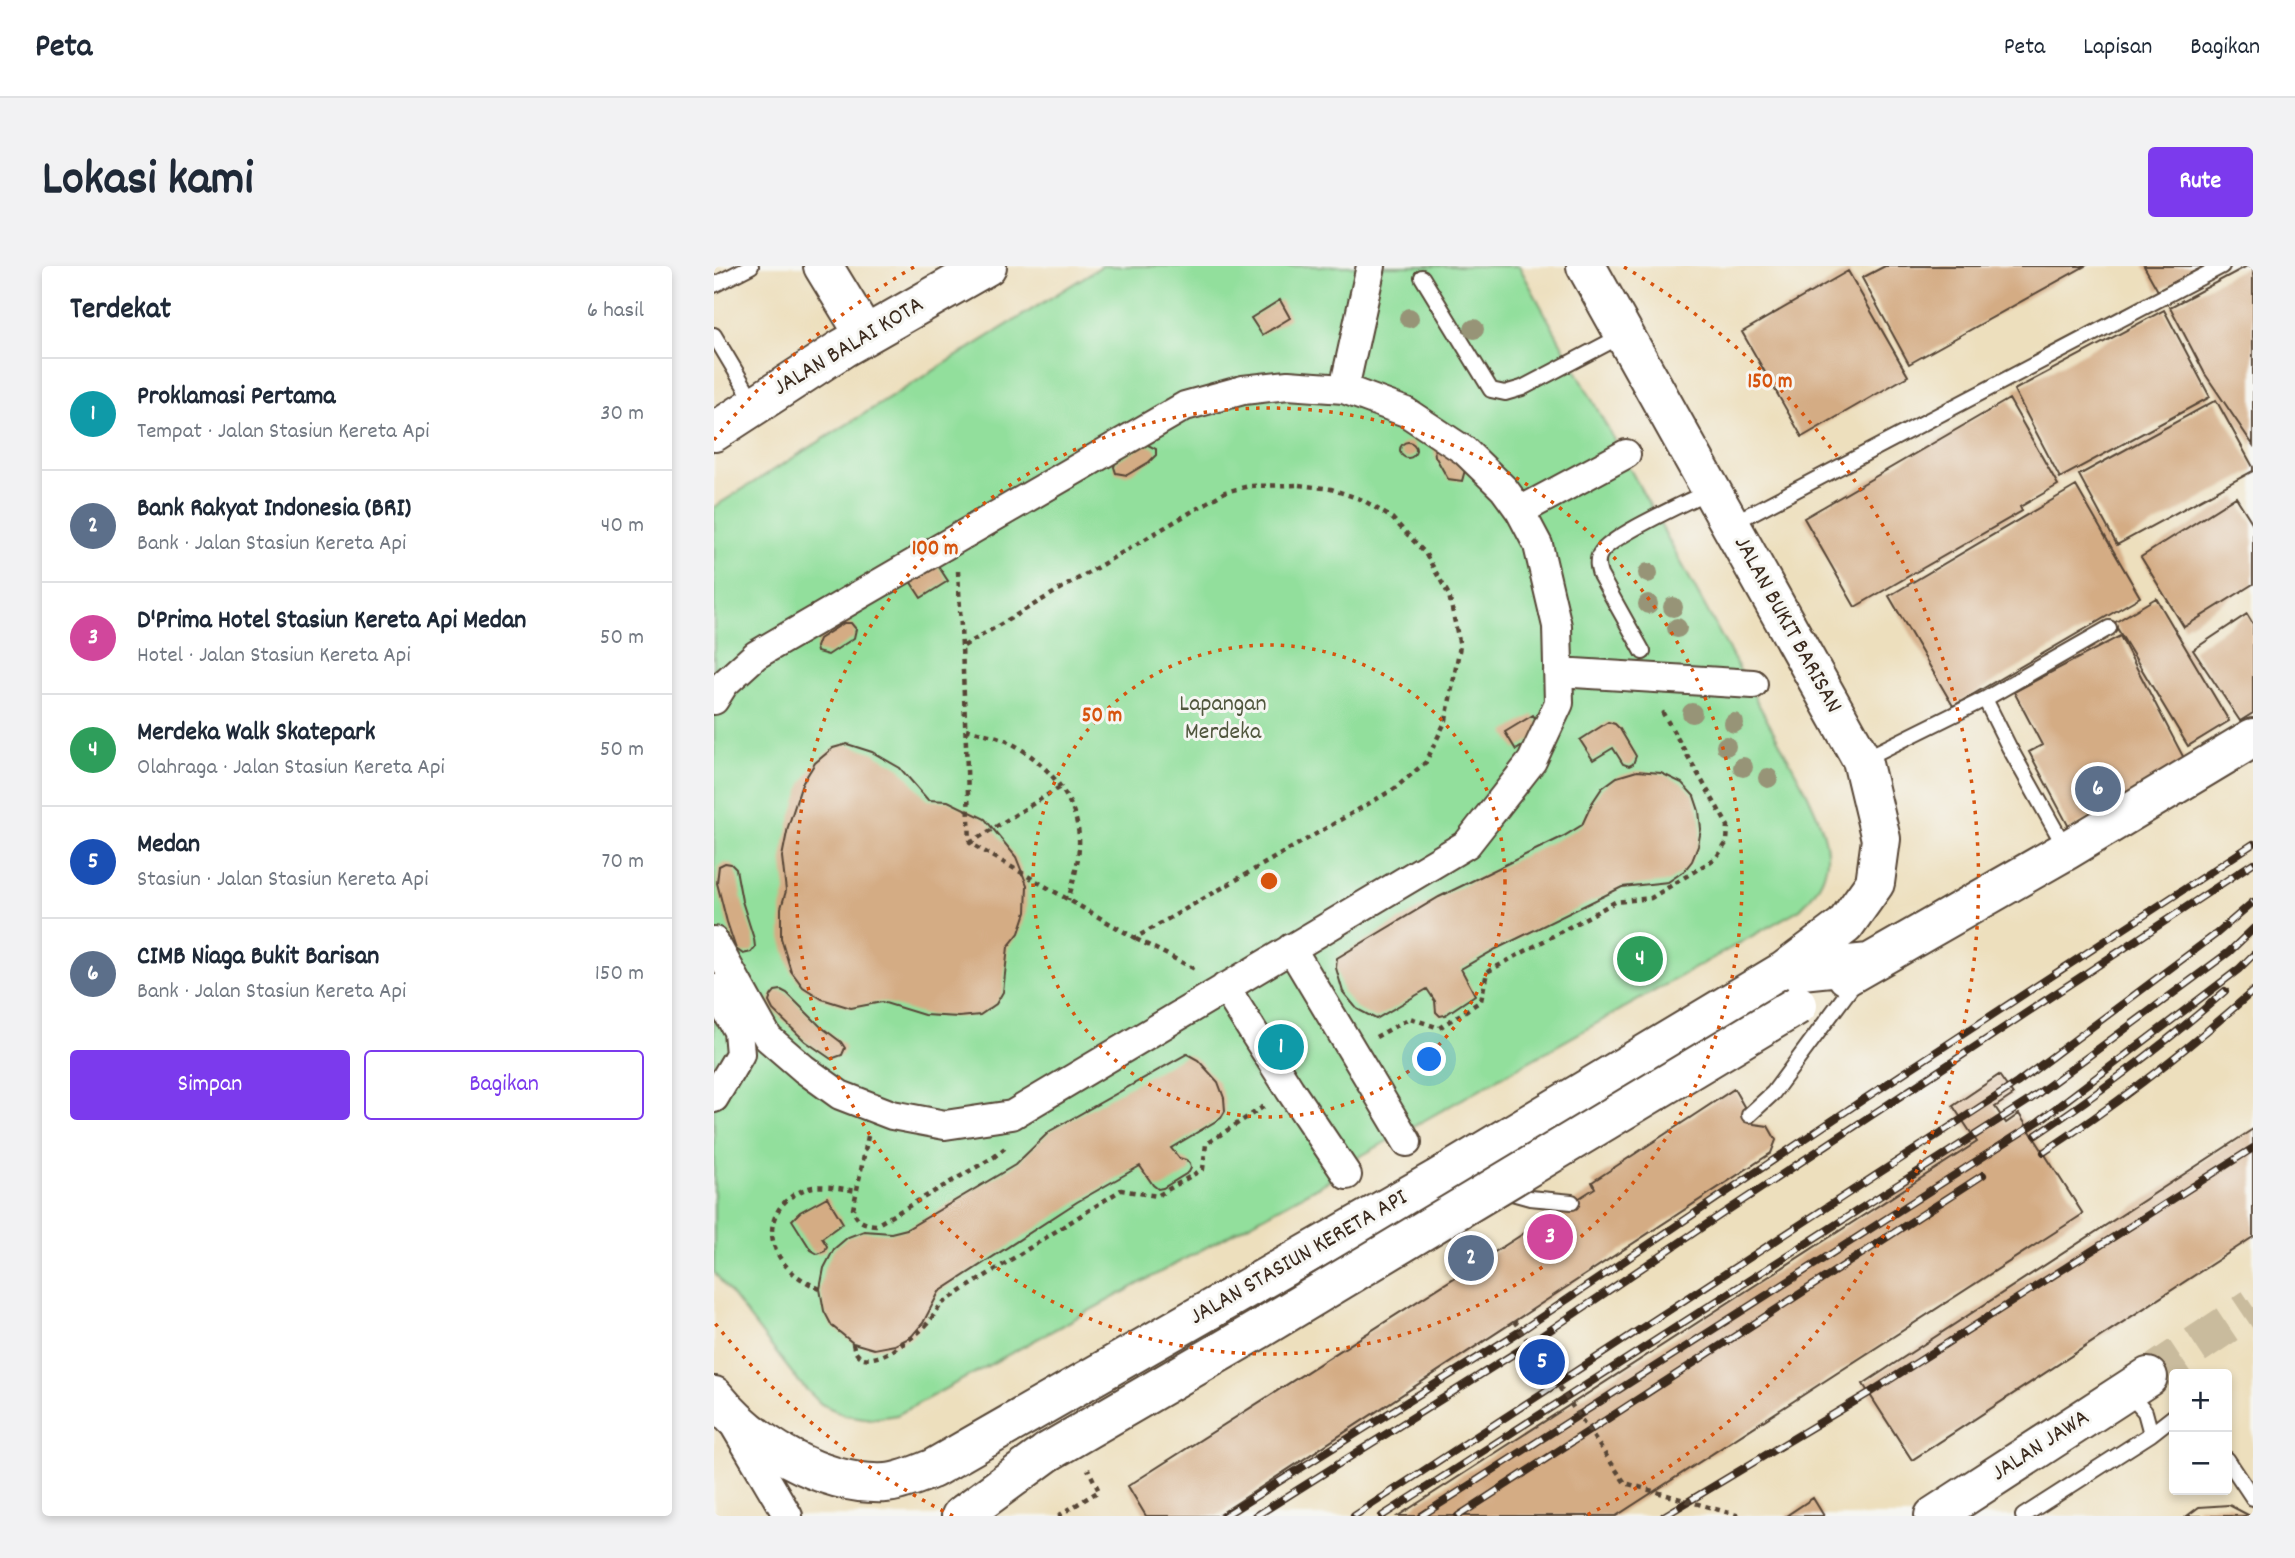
<!DOCTYPE html>
<html lang="id">
<meta charset="utf-8">
<style>
body{margin:0;font-family:Dekko,sans-serif;background:#f2f2f3;color:#1f2937}
.controls{position:absolute;right:21px;bottom:21px;display:grid;overflow:hidden;border-radius:7px;box-shadow:0 4px 10px #0003}
.controls button{width:63px;height:63px;display:grid;place-items:center;padding:0;border:0;border-bottom:2px solid #e0e1e3;background:#fff;color:#1f2937;font:35px sans-serif}
.you{position:absolute;left:716px;top:794px;width:24px;height:24px;margin:-18px;border:5px solid #fff;border-radius:50%;background:#1a73e8;box-shadow:0 0 0 10px #1a73e833}
.badge{display:grid;place-items:center;width:46px;height:46px;border-radius:50%;background:#7c3aed;color:#fff;font-size:23px;font-weight:700}
.pin{position:absolute;translate:-50% -50%;border:4px solid #fff;box-shadow:0 2px 7px #0006}
.list{margin:0;padding:0;list-style:none}
h2{display:flex;justify-content:space-between;align-items:center;height:91px;margin:0;padding:0 28px;font-size:30px}
h2 small{font-size:23px;font-weight:400;color:#747a83}
.list li{display:grid;grid-template-columns:46px 1fr auto;gap:21px;align-items:center;box-sizing:border-box;height:112px;padding:0 28px;border-top:2px solid #e0e1e3}
.list b{display:block;font-size:26px;white-space:nowrap}
.list p{margin:0;font-size:23px;white-space:nowrap;color:#747a83}
.list em{font-size:23px;font-style:normal;color:#747a83}
.actions{display:flex;gap:14px;padding:21px 28px}
.actions a{flex:1;padding:16px 0;border:2px solid #7c3aed;border-radius:7px;text-align:center;font-size:24px;color:#7c3aed}
.actions .main{background:#7c3aed;color:#fff}
.map{position:relative;flex:none;width:1539px;height:1250px;overflow:hidden;border-radius:7px}
header{display:flex;align-items:center;gap:42px;box-sizing:border-box;height:98px;padding:0 35px;background:#fff;border-bottom:2px solid #e0e1e3}
header strong{font-size:33px}
nav{display:flex;gap:38px;margin-inline-start:auto;font-size:24px}
.intro{display:flex;align-items:center;justify-content:space-between;box-sizing:border-box;height:168px;padding:0 42px}
h1{margin:0;font-size:49px}
.button{padding:18px 32px;border-radius:7px;background:#7c3aed;color:#fff;font-size:24px;font-weight:700}
main{display:flex;gap:42px;padding:0 42px}
aside{flex:1;background:#fff;border-radius:7px;box-shadow:0 4px 10px #0003}
.map>svg:first-child{display:block}
.green{fill:#92df9c;stroke:#66845d;stroke-width:2}
.building{fill:#d4ac84}
.lines{fill:none;stroke-linecap:round;stroke-linejoin:round}
.primary-tunnel{stroke:#c9bb9d;stroke-width:38;stroke-dasharray:38 19;stroke-linecap:butt}
.lane-casing{stroke:#564536;stroke-width:18}
.street-casing{stroke:#564536;stroke-width:32}
.primary-casing{stroke:#564536;stroke-width:42}
.path{stroke:#564536;stroke-width:4.5;stroke-dasharray:5 5;stroke-linecap:butt}
.lane{stroke:#fff;stroke-width:14}
.street{stroke:#fff;stroke-width:28}
.primary{stroke:#fff;stroke-width:38}
.rail-casing{stroke:#3b2a1e;stroke-width:8}
.rail{stroke:#f6f6f2;stroke-width:5;stroke-dasharray:16;stroke-linecap:butt}
.primary-bridge-casing{stroke:#564536;stroke-width:42;stroke-linecap:butt}
.path-bridge{stroke:#564536;stroke-width:4.5;stroke-dasharray:5 5;stroke-linecap:butt}
.primary-bridge{stroke:#fff;stroke-width:38}
.tree{fill:#979477}
.ring{fill:none;stroke:#d7540e;stroke-width:3.5;stroke-dasharray:3.5 7}
.labels{text-anchor:middle;dominant-baseline:central;stroke-width:6;stroke-linejoin:round;paint-order:stroke}
.street-label{font-size:24px;fill:#3b2a1e;stroke:#f6f6f2}
.park-label{font-size:24px;fill:#51573e;stroke:#f6f6f2}
.centre{fill:#d7540e;stroke:#f6f6f2;stroke-width:3.5}
.ring-label{font-size:21px;text-anchor:middle;font-weight:bold;fill:#d7540e;stroke:#f6f6f2;stroke-width:6;stroke-linejoin:round;paint-order:stroke}
</style>
<header>
<strong>Peta</strong>
<nav><a>Peta</a><a>Lapisan</a><a>Bagikan</a></nav>
</header>
<div class="intro"><h1>Lokasi kami</h1><a class="button">Rute</a></div>
<main>
<aside>
<h2>Terdekat<small>6 hasil</small></h2>
<ul class="list">
<li><span class="badge" style="background:#0f9aa8">1</span><div><b>Proklamasi Pertama</b><p>Tempat · Jalan Stasiun Kereta Api</p></div><em>30 m</em></li>
<li><span class="badge" style="background:#5c6f8a">2</span><div><b>Bank Rakyat Indonesia (BRI)</b><p>Bank · Jalan Stasiun Kereta Api</p></div><em>40 m</em></li>
<li><span class="badge" style="background:#d1479c">3</span><div><b>D'Prima Hotel Stasiun Kereta Api Medan</b><p>Hotel · Jalan Stasiun Kereta Api</p></div><em>50 m</em></li>
<li><span class="badge" style="background:#2e9e5b">4</span><div><b>Merdeka Walk Skatepark</b><p>Olahraga · Jalan Stasiun Kereta Api</p></div><em>50 m</em></li>
<li><span class="badge" style="background:#1a4fb4">5</span><div><b>Medan</b><p>Stasiun · Jalan Stasiun Kereta Api</p></div><em>70 m</em></li>
<li><span class="badge" style="background:#5c6f8a">6</span><div><b>CIMB Niaga Bukit Barisan</b><p>Bank · Jalan Stasiun Kereta Api</p></div><em>150 m</em></li>
</ul>
<div class="actions"><a class="main">Simpan</a><a>Bagikan</a></div>
</aside>
<div class="map">
<svg width="1539" height="1250" viewBox="0 0 1539 1250">
<rect width="100%" height="100%" fill="#f6f6f2"/>
<filter id="ink" filterUnits="userSpaceOnUse"><feTurbulence type="fractalNoise" baseFrequency=".0143" numOctaves="2"/><feDisplacementMap in="SourceGraphic" scale="14" xChannelSelector="R" yChannelSelector="G"/><feConvolveMatrix kernelMatrix="1 2 1 2 8 2 1 2 1" color-interpolation-filters="sRGB"/></filter>
<filter id="wash" filterUnits="userSpaceOnUse"><feTurbulence type="fractalNoise" baseFrequency=".00686" numOctaves="4" result="noise"/><feDisplacementMap in="SourceGraphic" scale="28" xChannelSelector="R" yChannelSelector="G"/><feGaussianBlur stdDeviation="1.57" result="paint"/><feColorMatrix in="noise" values="0 0 0 0 0 0 0 0 0 0 0 0 0 0 0 0 0 1.4 0 .05"/><feComposite in="paint" operator="in"/></filter>
<g filter="url(#wash)">
<rect width="100%" height="100%" fill="#eddfbd"/>
<path class="green" d="M388,0h417l288,527c22,48 34,75 -7,116l-471,265 3,5 -435,236 -26,4 -26,-4 -24,-11 -22,-22 -85,-110v-765z"/>
<g id="blocks">
<path class="building" d="M1171,0h200l-176,98 -47,-86z
M1430,0h61l-47,25z
M1533,0h6v179l-48,-71 -35,-67z
M1134,5l60,105 -106,61 -60,-105z
M566,34l10,18 -28,17 -11,-17z
M1450,44l46,87 -150,81 -46,-88z
M1295,133l49,86 -38,22 2,4 -167,96 -51,-89z
M1502,134l37,67v4l-136,74 -38,-70z
M686 184a8 8 0 1 1 16 0a8 8 0 1 1-16 0Z
M723,177l28,27 -3,11 -14,-2 -13,-23 -1,-9z
M432,178l10,5v6l-7,7 -22,13 -11,-2 -2,-6 2,-6z
M1362,220l64,111 -187,109 -64,-110z
M1522,231l17,27v60l-69,43 -43,-70z
M223,298l11,17 -27,17 -11,-17z
M1442,332l73,123 -41,25 -74,-123z
M1533,348l6,10v89l-13,8 -47,-71z
M130,357h7l5,6 -2,9 -26,17 -11,-3 -1,-5 3,-8z
M1406,370l68,130 -118,63 -41,-77 13,-7 -28,-53z
M819,449l11,17 -28,18 -11,-18z
M894,456l7,2 5,5 16,27 -3,8 -4,2 -6,-2 -10,-16 -20,12 -13,-20z
M133,478l25,8 28,16 28,32 20,1 37,18 31,38 11,28 -1,27 -7,21 -11,14 -5,45 -7,12 -16,11 -21,2 -35,-2 -42,-13 -31,6 -29,-9 -19,-12 -12,-16 -10,-33v-30l5,-17 -4,-34 6,-30 14,-43 13,-21 18,-15z
M923,505l24,2 21,10 12,13 5,15 2,18 -3,17 -6,15 -8,10 -16,11 -46,5 -126,62 -35,20 14,26 -30,20 -5,1 -4,-4 -1,-11 -8,-12 -51,30 -19,-10 -14,-17 -7,-24 1,-10 102,-61 125,-61 18,-11 10,-22 10,-15 15,-11z
M11,597l6,1 5,5 6,32 12,38 1,8 -4,5 -8,2 -7,-5 -9,-27 -10,-39 2,-17z
M67,724l6,3 33,33 21,16 4,6 -3,7 -11,4 -26,-18 -32,-31 -4,-8 2,-6 4,-5z
M473,788l11,6 20,22 6,16 1,13 -4,7 -50,30 8,10 7,2 4,3 1,5 -2,4 -26,16 -5,1 -5,-4 -13,-19 -63,36 -138,90 -16,31 -12,14 -16,8 -21,4 -21,-6 -21,-17 -8,-15 -4,-22 4,-21 10,-19 14,-12 16,-6 27,2 16,-4 108,-64 35,-34z
M1285,809l14,20 -18,12 11,16 13,-9 64,100 -467,302h-218l579,-374 -24,-36z
M1020,823l20,35 14,2 8,14 -5,13 -554,363h-71l-18,-30 467,-298 -3,-6z
M1539,863v108l-341,223 -49,-76z
M113,931l16,26 -21,15 5,8 -2,5 -7,3 -7,-4 -19,-30 8,-8z
M1099,1232l11,18h-38z
M1515,1239l21,11h-63l12,-9z"/>
</g>
</g>
<g filter="url(#ink)">
<use href="#blocks" fill-opacity="0" stroke="#564536" stroke-width="2"/>
<g class="lines">
<path class="primary-tunnel" d="M1434,1111l105,-70"/>
<g class="lane-casing">
<path id="lane" d="M708,11l69,113 14,3 17,-5 101,-53
M0,19l37,-19
M0,69l41,69
M1017,258l491,-258
M929,386l-43,-77c-2,-7 -4,-14 0,-21 10,-18 87,-52 109,-63
M1271,433l24,48 57,102
M1150,493l121,-60 124,-71
M1035,849l24,-22 83,-112
M787,924l29,8 42,4
M1437,1168l23,-18
M1513,1193l26,39
M1309,1250l128,-82 -6,-22 -18,-20"/>
</g>
<g class="street-casing">
<path id="street" d="M630,123l27,-123
M806,245l106,-57
M844,406l195,12
M0,434l10,-16 32,-29 429,-249 58,-16 45,-5 56,4 62,23 59,39 39,38 16,22 18,34 19,81 2,77 -27,58 -65,83 -455,271 -67,10 -53,-10 -52,-20 -36,-26 -36,-31 -54,-97
M577,682l116,194
M511,721l65,103 57,85
M0,722l24,43 2,23 -26,44
M22,1162l52,88"/>
</g>
<g class="primary-casing">
<path id="primary" d="M109,0l42,69
M872,0l276,494 19,79 -6,44 -30,42 -61,46
M0,166l129,-84 144,-82
M1133,710l220,-126 186,-112
M0,1130c39,48 108,90 172,87 15,-1 32,-9 46,-14l507,-291 343,-206 87,-9
M247,1250l87,-64
M1220,1250l214,-139"/>
</g>
<path class="path" d="M585,219l32,4 32,11 29,18 33,35 24,42 11,51 -14,74 -20,42 -32,27 -259,149 -165,-95 -8,-196 263,-155 24,-6z
M244,305l4,76
M252,463c13,4 29,6 41,12 36,18 69,54 72,96 1,21 -5,43 -11,63
M256,577l90,-56
M422,673l61,31
M662,771l34,-19 29,10 42,-27 6,-29 128,-70 36,-4 65,-40 11,-16 1,-16 -68,-118
M154,870l-15,73c4,13 11,15 23,16l118,-68 12,-10
M106,1023c-12,-6 -23,-11 -32,-21 -28,-29 -18,-68 21,-80 13,-4 34,1 48,3
M139,1077c4,36 53,0 67,-12 9,-8 15,-17 21,-27l180,-114 36,6 46,-27 3,-25 60,-39
M344,1250l41,-25 -11,-22"/>
<use href="#lane" class="lane"/>
<use href="#street" class="street"/>
<use href="#primary" class="primary"/>
<g class="rail-casing">
<path id="rail" d="M1322,869c66,-44 130,-92 189,-144
M1330,886c73,-48 143,-102 209,-161
M510,1250l298,-186 342,-231 389,-255
M542,1250l278,-175 170,-115 549,-363
M640,1250l663,-433 199,-149 37,-32
M668,1250l646,-415 201,-149 24,-23
M707,1250l618,-395 200,-152 14,-14
M744,1250l525,-341
M950,1250l205,-123 384,-245"/>
</g>
<use href="#rail" class="rail"/>
<g class="primary-bridge-casing">
<path id="primary-bridge" d="M334,1186l210,-122 540,-325"/>
</g>
<path class="path-bridge" d="M800,1055l111,162 115,33"/>
<use href="#primary-bridge" class="primary-bridge"/>
</g>
<g class="tree">
<circle cx="695" cy="52" r="10"/>
<circle cx="760" cy="63" r="10"/>
<circle cx="934" cy="307" r="10"/>
<circle cx="934" cy="338" r="10"/>
<circle cx="959" cy="341" r="10"/>
<circle cx="963" cy="362" r="10"/>
<circle cx="978" cy="447" r="10"/>
<circle cx="1020" cy="457" r="10"/>
<circle cx="1012" cy="480" r="10"/>
<circle cx="1029" cy="501" r="10"/>
<circle cx="1054" cy="512" r="10"/>
</g>
</g>
<g class="ring">
<circle cx="555" cy="615" r="236"/>
<circle cx="555" cy="615" r="473"/>
<path d="M239 1250A709 709 0 0 1 0 1056M0 174A709 709 0 0 1 200 1M910 1A709 709 0 0 1 871 1250"/>
</g>
<g class="labels">
<g class="street-label">
<text transform="translate(135 81) rotate(-31)">JALAN BALAI KOTA</text>
<text transform="translate(1073 359) rotate(61)">JALAN BUKIT BARISAN</text>
<text transform="translate(585 992) rotate(-30)">JALAN STASIUN KERETA API</text>
<text transform="translate(1327 1180) rotate(-33)">JALAN JAWA</text>
</g>
<g class="park-label">
<text x="509" y="439">Lapangan<tspan x="509" dy="28">Merdeka</tspan></text>
</g>
</g>
<circle cx="555" cy="615" r="10" class="centre"/>
<g class="ring-label">
<text x="1056" y="121">150 m</text>
<text x="221" y="288">100 m</text>
<text x="388" y="455">50 m</text>
</g>
</svg>
<div class="controls">
<button>+</button>
<button>−</button>
</div>
<div class="you"></div>
<div class="pin badge" style="left:567px;top:781px;background:#0f9aa8">1</div>
<div class="pin badge" style="left:757px;top:992px;background:#5c6f8a">2</div>
<div class="pin badge" style="left:836px;top:971px;background:#d1479c">3</div>
<div class="pin badge" style="left:926px;top:693px;background:#2e9e5b">4</div>
<div class="pin badge" style="left:828px;top:1096px;background:#1a4fb4">5</div>
<div class="pin badge" style="left:1384px;top:523px;background:#5c6f8a">6</div>
</div>
</main>
